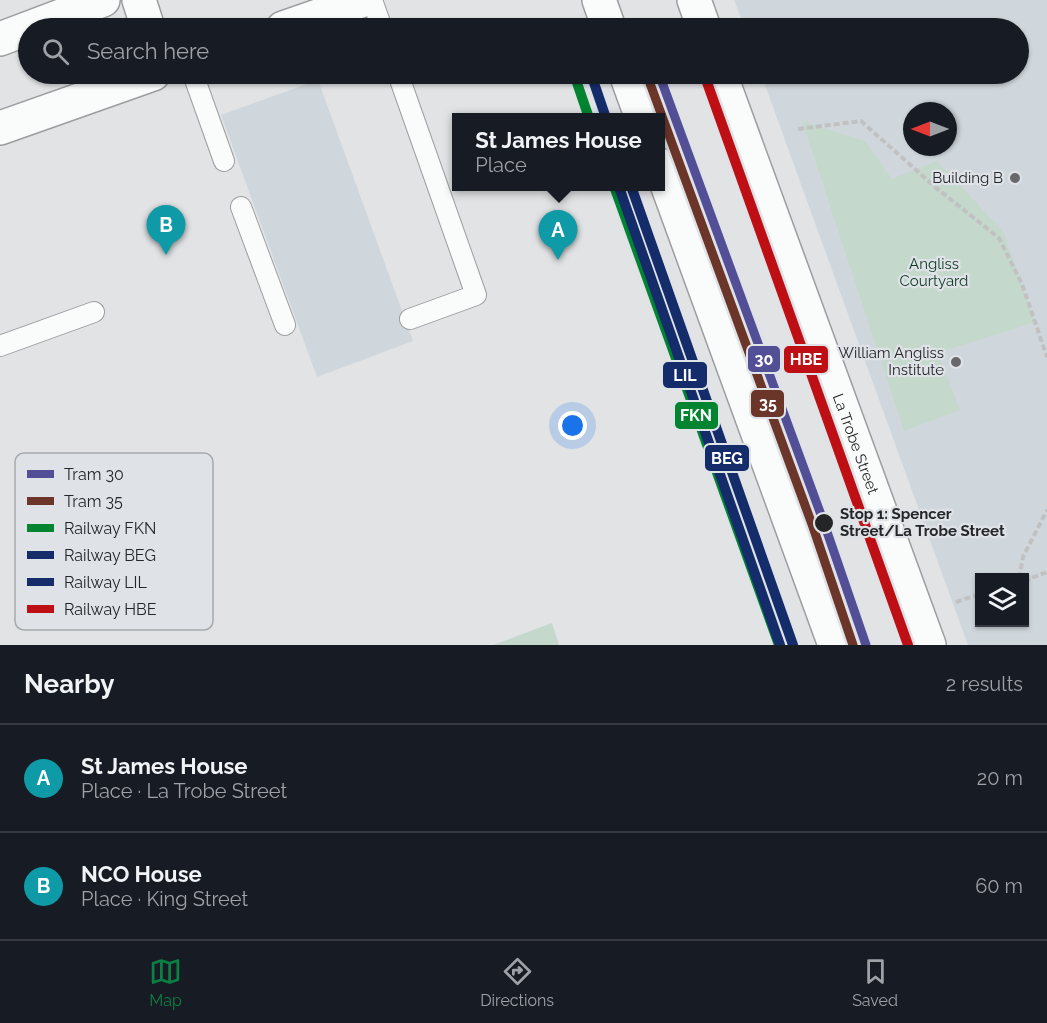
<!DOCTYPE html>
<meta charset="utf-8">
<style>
body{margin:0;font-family:Raleway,sans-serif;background:#242831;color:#f1f3f6}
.controls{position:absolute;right:18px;bottom:18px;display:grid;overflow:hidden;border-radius:0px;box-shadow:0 2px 4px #0004}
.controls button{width:54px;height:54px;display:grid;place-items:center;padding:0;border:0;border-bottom:2px solid #363941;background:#171b24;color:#f1f3f6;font:30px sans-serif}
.compass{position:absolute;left:903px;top:102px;width:54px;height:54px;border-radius:50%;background:#171b24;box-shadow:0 2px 4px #0004;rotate:270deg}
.you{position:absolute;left:573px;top:426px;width:21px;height:21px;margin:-15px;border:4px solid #fff;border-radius:50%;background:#1a73e8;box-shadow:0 0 0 9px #1a73e833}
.badge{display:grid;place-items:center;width:39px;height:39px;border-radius:50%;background:#0b8043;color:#fff;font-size:20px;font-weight:700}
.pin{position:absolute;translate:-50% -50px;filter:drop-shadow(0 2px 3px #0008)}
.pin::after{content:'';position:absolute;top:32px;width:21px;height:18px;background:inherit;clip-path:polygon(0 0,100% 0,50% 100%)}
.popup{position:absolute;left:452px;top:113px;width:213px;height:78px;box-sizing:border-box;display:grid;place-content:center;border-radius:0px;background:#171b24;filter:drop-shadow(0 2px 4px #0005);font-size:20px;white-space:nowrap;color:#9ea1a6}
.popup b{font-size:22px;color:#f1f3f6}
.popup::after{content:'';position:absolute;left:50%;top:100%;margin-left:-12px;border:12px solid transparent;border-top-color:#171b24}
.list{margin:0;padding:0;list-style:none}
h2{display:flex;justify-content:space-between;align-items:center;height:78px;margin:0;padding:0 24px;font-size:26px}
h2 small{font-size:20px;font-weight:400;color:#9ea1a6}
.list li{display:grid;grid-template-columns:39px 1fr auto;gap:18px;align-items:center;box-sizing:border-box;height:108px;padding:0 24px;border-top:2px solid #363941}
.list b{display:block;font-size:22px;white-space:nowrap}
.list p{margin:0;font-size:20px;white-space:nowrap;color:#9ea1a6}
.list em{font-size:20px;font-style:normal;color:#9ea1a6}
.icon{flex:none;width:33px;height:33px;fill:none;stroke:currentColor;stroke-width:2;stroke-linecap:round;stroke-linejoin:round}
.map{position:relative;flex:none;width:1047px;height:645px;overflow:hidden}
.search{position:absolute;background:#171b24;box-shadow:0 2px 4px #0004;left:18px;right:18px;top:18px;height:66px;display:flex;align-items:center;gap:15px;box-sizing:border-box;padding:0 21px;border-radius:33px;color:#9ea1a6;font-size:22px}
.sheet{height:294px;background:#171b24}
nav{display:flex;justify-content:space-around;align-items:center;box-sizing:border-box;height:84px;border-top:2px solid #363941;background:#171b24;font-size:16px;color:#9ea1a6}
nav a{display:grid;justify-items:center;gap:3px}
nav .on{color:#0b8043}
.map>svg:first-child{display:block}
.built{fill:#d0d7dc;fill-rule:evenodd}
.garden{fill:#c4d8cc}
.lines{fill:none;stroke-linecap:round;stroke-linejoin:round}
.service-casing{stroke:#9c9d9f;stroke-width:22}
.tertiary-casing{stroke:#9c9d9f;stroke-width:36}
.trunk-casing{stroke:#9c9d9f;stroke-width:36}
.path{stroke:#c1c1c2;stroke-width:4;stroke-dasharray:6 3;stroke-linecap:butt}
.service{stroke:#fafbfb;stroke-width:20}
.tertiary{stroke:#fafbfb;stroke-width:33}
.trunk{stroke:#fafbfb;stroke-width:33}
.rail-1-casing{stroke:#dfe3e7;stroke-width:15}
.rail-2-casing{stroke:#dfe3e7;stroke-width:15}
.rail-3-casing{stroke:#dfe3e7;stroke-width:15}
.rail-4-casing{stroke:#dfe3e7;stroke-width:15}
.rail-1{stroke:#028430;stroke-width:10}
.rail-2{stroke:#152c6b;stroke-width:10}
.rail-3{stroke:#152c6b;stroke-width:10}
.rail-4{stroke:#be1014;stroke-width:10}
.tram-1-casing{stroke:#dfe3e7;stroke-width:14}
.tram-2-casing{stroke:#dfe3e7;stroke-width:14}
.tram-1{stroke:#534f96;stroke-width:9}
.tram-2{stroke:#6b3529;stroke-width:9}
.poi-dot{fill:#66686a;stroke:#dfe3e7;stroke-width:2}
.stop-dot{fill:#242527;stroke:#dfe3e7;stroke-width:2}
.labels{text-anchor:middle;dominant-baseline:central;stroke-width:4.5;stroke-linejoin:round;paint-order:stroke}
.poi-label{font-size:15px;fill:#242527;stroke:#dfe3e7;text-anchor:end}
.park-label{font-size:15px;fill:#0b3a21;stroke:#dfe3e7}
.street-label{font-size:15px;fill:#242527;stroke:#dfe3e7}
.stop-label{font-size:15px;font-weight:bold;fill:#242527;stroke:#dfe3e7;text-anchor:start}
.key{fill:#dfe3e7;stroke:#a7aaad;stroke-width:1.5}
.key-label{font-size:16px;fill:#242527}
.line-badge{stroke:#dfe3e7;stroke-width:2}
.badge-label{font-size:16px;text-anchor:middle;font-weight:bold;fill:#fff}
</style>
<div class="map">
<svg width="1047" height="645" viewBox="0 0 1047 645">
<rect width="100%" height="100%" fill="#e1e3e5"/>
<path class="built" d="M734,0h313v645h-79l-207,-571h257v-46h-273zM912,111h36v36h-36zM980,578h44v44h-44z
M318,80l95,261 -96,36 -96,-262z"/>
<path class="garden" d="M802,121l63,20 27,38 45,-18 66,70 32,91 -97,31 22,57 -56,21z
M552,623l7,22h-66z"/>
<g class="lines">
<g class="service-casing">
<path id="service" d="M372,0l10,28
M193,74l31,87
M398,74l78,221 -66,24
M241,207l44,118
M0,346l94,-34"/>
</g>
<g class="tertiary-casing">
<g id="tertiary">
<path d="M599,0l10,28"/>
<path d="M694,0l10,28"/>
<path d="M626,74l16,44"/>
<path id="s1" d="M720,74l209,571"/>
<path d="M660,165l175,480"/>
</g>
</g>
<g class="trunk-casing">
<path id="trunk" d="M139,0l9,28
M283,28l81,-28
M0,39l103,-39
M0,128l153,-54"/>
</g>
<path class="path" d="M798,129l63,-8 74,66 64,51 23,46 25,73
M1019,578l4,-21 24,-47
M1024,581l23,-9
M1024,598l2,2
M956,602l24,-8"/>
<use href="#service" class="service"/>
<use href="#tertiary" class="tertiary"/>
<use href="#trunk" class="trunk"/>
<g class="rail-1-casing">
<path id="rail-1" d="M574,74l15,44
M614,186l165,459"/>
</g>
<g class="rail-2-casing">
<path id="rail-2" d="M591,74l15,44
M631,186l162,459"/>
</g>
<g class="rail-3-casing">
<path id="rail-3" d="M620,190l160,455"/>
</g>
<g class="rail-4-casing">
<path id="rail-4" d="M704,74l204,571"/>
</g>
<use href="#rail-1" class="rail-1"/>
<use href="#rail-2" class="rail-2"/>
<use href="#rail-3" class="rail-3"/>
<use href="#rail-4" class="rail-4"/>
<g class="tram-1-casing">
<path id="tram-1" d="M659,74l165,449 42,122"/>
</g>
<g class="tram-2-casing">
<path id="tram-2" d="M648,78l165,449 40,118"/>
</g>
<use href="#tram-1" class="tram-1"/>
<use href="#tram-2" class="tram-2"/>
</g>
<g class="poi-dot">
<circle cx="1015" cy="178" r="6"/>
<circle cx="956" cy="362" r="6"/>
</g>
<circle class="stop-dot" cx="824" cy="523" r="10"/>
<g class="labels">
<g class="poi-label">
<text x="1003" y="178">Building B</text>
<text x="944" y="353">William Angliss<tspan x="944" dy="17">Institute</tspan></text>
</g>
<g class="park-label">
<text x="934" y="264">Angliss<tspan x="934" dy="17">Courtyard</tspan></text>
</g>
<g class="street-label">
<text stroke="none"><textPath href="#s1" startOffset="394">La Trobe Street</textPath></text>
</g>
<g class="stop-label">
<text x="840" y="514">Stop 1: Spencer<tspan x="840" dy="17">Street/La Trobe Street</tspan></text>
</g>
</g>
<rect x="15" y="453" width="198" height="177" rx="9" class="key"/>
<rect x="27" y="470" width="27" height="8" fill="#534f96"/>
<rect x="27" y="497" width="27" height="8" fill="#6b3529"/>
<rect x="27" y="524" width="27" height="8" fill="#028430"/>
<rect x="27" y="551" width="27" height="8" fill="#152c6b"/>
<rect x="27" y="578" width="27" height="8" fill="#152c6b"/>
<rect x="27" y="605" width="27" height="8" fill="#be1014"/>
<g class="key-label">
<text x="64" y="480">Tram 30</text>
<text x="64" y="507">Tram 35</text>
<text x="64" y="534">Railway FKN</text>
<text x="64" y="561">Railway BEG</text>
<text x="64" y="588">Railway LIL</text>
<text x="64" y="615">Railway HBE</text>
</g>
<g class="line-badge">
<rect x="747" y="345" width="34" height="28" rx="6" fill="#534f96"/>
<rect x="783" y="345" width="46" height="29" rx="6" fill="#be1014"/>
<rect x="662" y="361" width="46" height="28" rx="6" fill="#152c6b"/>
<rect x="750" y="389" width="35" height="29" rx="6" fill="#6b3529"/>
<rect x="674" y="401" width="45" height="29" rx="6" fill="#028430"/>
<rect x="704" y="444" width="46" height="28" rx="6" fill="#152c6b"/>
</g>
<g class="badge-label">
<text x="764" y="365">30</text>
<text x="806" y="365">HBE</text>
<text x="685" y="381">LIL</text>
<text x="768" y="409">35</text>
<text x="696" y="421">FKN</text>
<text x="727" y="464">BEG</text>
</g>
</svg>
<div class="controls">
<button><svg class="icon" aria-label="layers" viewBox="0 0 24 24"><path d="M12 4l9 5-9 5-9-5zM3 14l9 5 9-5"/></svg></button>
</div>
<svg class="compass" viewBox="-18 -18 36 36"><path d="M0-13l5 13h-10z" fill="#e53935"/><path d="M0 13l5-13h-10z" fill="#9ea1a6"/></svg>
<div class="you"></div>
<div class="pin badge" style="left:558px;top:260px;background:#0f9aa8">A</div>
<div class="popup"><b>St James House</b>Place</div>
<div class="pin badge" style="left:166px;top:255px;background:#0f9aa8">B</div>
<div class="search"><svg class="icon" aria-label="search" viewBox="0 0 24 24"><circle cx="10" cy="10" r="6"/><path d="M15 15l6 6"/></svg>Search here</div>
</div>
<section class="sheet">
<h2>Nearby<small>2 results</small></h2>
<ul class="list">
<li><span class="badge" style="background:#0f9aa8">A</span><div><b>St James House</b><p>Place · La Trobe Street</p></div><em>20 m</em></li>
<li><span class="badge" style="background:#0f9aa8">B</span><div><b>NCO House</b><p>Place · King Street</p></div><em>60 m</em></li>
</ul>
</section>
<nav>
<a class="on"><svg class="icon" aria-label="map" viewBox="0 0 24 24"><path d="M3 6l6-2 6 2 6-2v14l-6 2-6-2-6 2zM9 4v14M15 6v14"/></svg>Map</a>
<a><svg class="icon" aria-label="directions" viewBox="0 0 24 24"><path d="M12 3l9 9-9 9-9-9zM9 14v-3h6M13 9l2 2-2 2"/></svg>Directions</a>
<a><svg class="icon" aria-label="saved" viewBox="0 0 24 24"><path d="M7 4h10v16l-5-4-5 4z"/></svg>Saved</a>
</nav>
